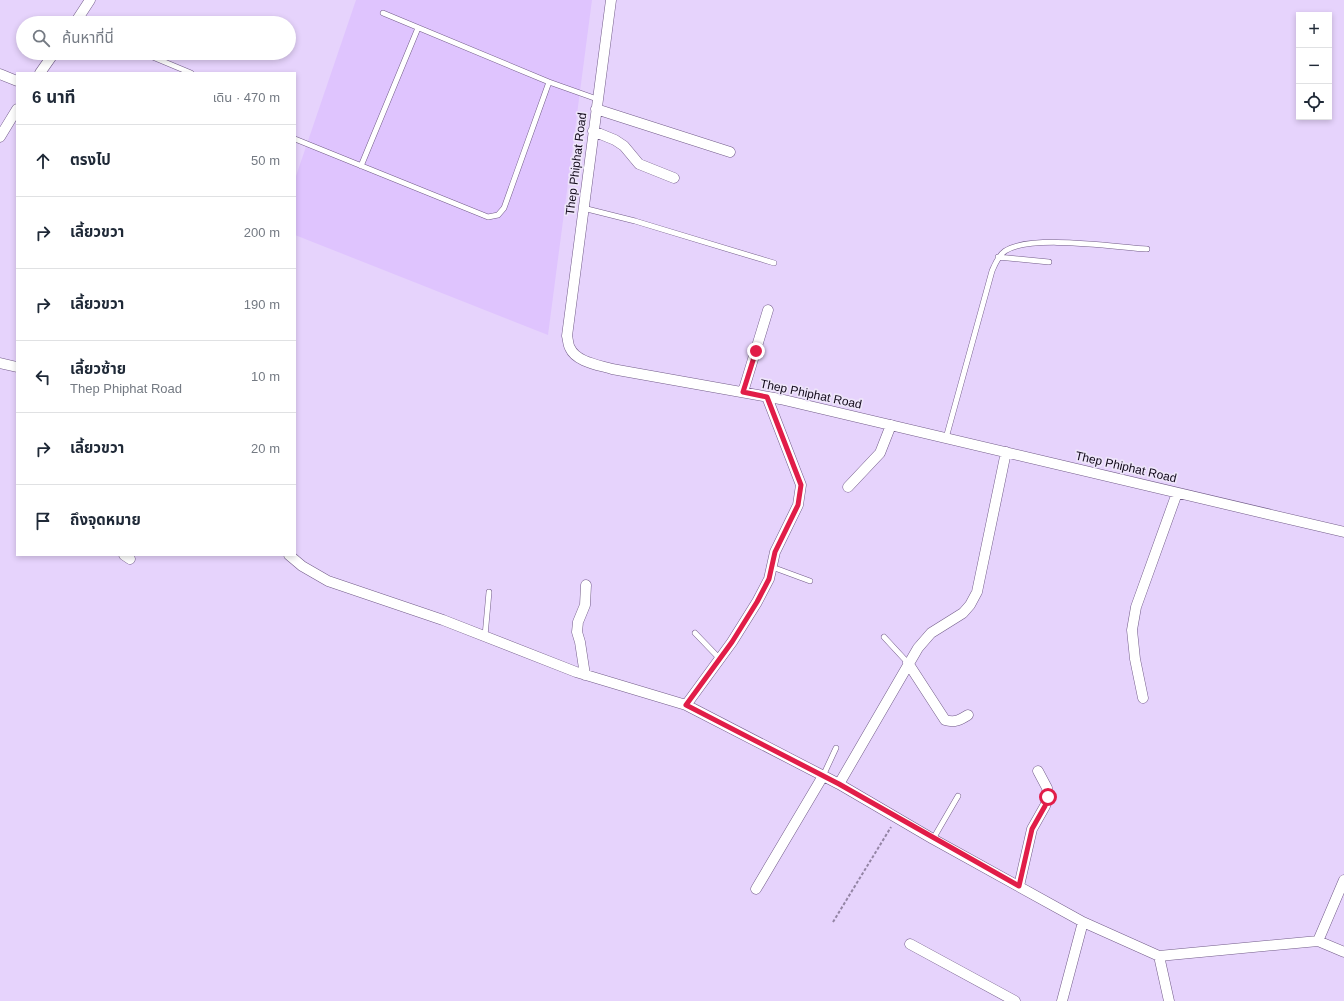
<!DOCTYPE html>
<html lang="th">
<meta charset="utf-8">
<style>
body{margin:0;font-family:Arial,"Noto Sans Thai",sans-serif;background:#f6f6f7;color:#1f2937}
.controls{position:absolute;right:12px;top:12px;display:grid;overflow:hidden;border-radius:0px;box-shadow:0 2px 6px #0003}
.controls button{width:36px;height:36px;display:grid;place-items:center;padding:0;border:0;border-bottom:1px solid #e0e1e3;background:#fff;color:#1f2937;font:20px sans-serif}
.stop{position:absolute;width:12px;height:12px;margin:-9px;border:3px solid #e11d48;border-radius:50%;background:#fff}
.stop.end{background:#e11d48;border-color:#fff;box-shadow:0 1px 4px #0008}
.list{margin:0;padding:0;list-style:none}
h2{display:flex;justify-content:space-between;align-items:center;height:52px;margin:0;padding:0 16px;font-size:17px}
h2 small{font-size:13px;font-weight:400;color:#747a83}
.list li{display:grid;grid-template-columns:26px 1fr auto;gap:12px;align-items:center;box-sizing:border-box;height:72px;padding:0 16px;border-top:1px solid #e0e1e3}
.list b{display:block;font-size:15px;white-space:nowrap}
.list p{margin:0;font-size:13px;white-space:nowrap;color:#747a83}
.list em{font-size:13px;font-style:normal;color:#747a83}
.icon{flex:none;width:22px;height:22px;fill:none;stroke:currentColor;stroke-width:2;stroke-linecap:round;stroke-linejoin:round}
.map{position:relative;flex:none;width:1344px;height:1001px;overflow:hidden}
.search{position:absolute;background:#fff;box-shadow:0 2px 6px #0003;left:16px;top:16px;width:280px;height:44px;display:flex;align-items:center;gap:10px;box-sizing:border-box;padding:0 14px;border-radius:22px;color:#747a83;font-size:15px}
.panel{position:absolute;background:#fff;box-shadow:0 2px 6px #0003;left:16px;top:72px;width:280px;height:484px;border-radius:0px}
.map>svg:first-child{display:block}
.built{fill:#dfc4fe}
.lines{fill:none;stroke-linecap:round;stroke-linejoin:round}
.lane-casing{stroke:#725c89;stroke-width:6}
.street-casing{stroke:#725c89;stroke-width:11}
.path{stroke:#9485a5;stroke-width:2;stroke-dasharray:3 2;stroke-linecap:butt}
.lane{stroke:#fff;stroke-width:5}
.street{stroke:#fff;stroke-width:10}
.route{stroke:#e11d48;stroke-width:5}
.labels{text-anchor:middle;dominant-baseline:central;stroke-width:3.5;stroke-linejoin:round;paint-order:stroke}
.street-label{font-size:12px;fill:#100818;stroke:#eee5fa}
</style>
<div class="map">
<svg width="1344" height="1001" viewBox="0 0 1344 1001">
<rect width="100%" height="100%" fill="#e6d3fc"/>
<path class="built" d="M356,0h236l-44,335 -253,-100v-56z"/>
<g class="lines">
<g class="lane-casing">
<path id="lane" d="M383,13l166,69 48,17
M143,53l48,20
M295,139l193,78 10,-2 6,-7 45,-126
M361,166l57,-138
M583,208l52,13 139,42
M998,257l51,5
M946,438l46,-167c3,-7 6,-15 13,-20 25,-17 110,-4 142,-2
M772,567l38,14
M695,633l25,26
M485,636l4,-44
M884,637l24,26
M823,776l13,-28
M933,839l25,-43"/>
</g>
<g class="street-casing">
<path id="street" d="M611,0l-44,336c1,3 1,9 3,12 6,14 29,17 42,21l168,30 564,133
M75,23l15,-23
M40,73l14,-20
M0,74l17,7
M596,109l134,43
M593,131l22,9 9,6 15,18 35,14
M0,137l17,-28
M0,363l17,4
M743,392l25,-82
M848,487l32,-34 11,-28
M124,555l6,4
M289,555l13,11 26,15 115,39 133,52 110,33 153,79 94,55 150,83 76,34 159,-15 26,11
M908,663l37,57c10,3 15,0 23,-5
M585,675l-5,-33 -3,-10 1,-10 7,-17 1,-20
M1143,698l-8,-39 -3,-29 4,-23 41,-114
M686,705l46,-63 25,-40 12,-23 6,-27 23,-47 3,-20 -34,-88
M839,784l79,-136 13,-15 32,-20 7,-8 7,-13 29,-140
M1019,886l13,-57 13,-23 3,-9 -1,-9 -9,-17
M756,889l67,-113
M1318,941l26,-61
M910,944l105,57
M1159,956l10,45
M1062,1001l21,-79"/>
</g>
<path class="path" d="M833,922l58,-95"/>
<use href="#lane" class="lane"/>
<use href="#street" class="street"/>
</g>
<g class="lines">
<path class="route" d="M756,351l-13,41 24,5 34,88 -3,20 -23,47 -6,27 -12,23 -25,40 -46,63 153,79 180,102 13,-57 13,-23 3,-9"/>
</g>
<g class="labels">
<g class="street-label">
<text transform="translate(576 164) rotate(-83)">Thep Phiphat Road</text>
<text transform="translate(811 394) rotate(12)">Thep Phiphat Road</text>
<text transform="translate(1126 467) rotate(13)">Thep Phiphat Road</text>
</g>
</g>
</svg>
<div class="controls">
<button>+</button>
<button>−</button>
<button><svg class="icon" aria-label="locate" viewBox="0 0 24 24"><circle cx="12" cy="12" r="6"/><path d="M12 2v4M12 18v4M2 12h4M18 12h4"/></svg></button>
</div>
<div class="stop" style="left:1048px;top:797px"></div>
<div class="stop end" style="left:756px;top:351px"></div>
<div class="search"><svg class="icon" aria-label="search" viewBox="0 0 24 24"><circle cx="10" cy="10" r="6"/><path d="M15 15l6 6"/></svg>ค้นหาที่นี่</div>
<section class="panel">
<h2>6 นาที<small>เดิน · 470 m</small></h2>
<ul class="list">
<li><svg class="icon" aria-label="ahead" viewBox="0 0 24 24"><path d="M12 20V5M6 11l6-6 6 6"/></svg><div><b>ตรงไป</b></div><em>50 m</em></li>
<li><svg class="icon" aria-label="right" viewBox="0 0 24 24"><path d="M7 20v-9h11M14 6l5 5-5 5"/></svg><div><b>เลี้ยวขวา</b></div><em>200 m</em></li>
<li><svg class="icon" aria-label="right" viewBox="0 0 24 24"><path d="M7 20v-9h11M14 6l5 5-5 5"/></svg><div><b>เลี้ยวขวา</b></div><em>190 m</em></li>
<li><svg class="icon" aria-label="left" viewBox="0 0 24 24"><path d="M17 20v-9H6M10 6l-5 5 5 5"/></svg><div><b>เลี้ยวซ้าย</b><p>Thep Phiphat Road</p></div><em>10 m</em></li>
<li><svg class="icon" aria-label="right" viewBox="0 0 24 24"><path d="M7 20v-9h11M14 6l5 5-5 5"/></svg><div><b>เลี้ยวขวา</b></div><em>20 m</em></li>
<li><svg class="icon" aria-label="arrive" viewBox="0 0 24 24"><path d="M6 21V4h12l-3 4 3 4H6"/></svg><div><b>ถึงจุดหมาย</b></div></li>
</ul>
</section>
</div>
